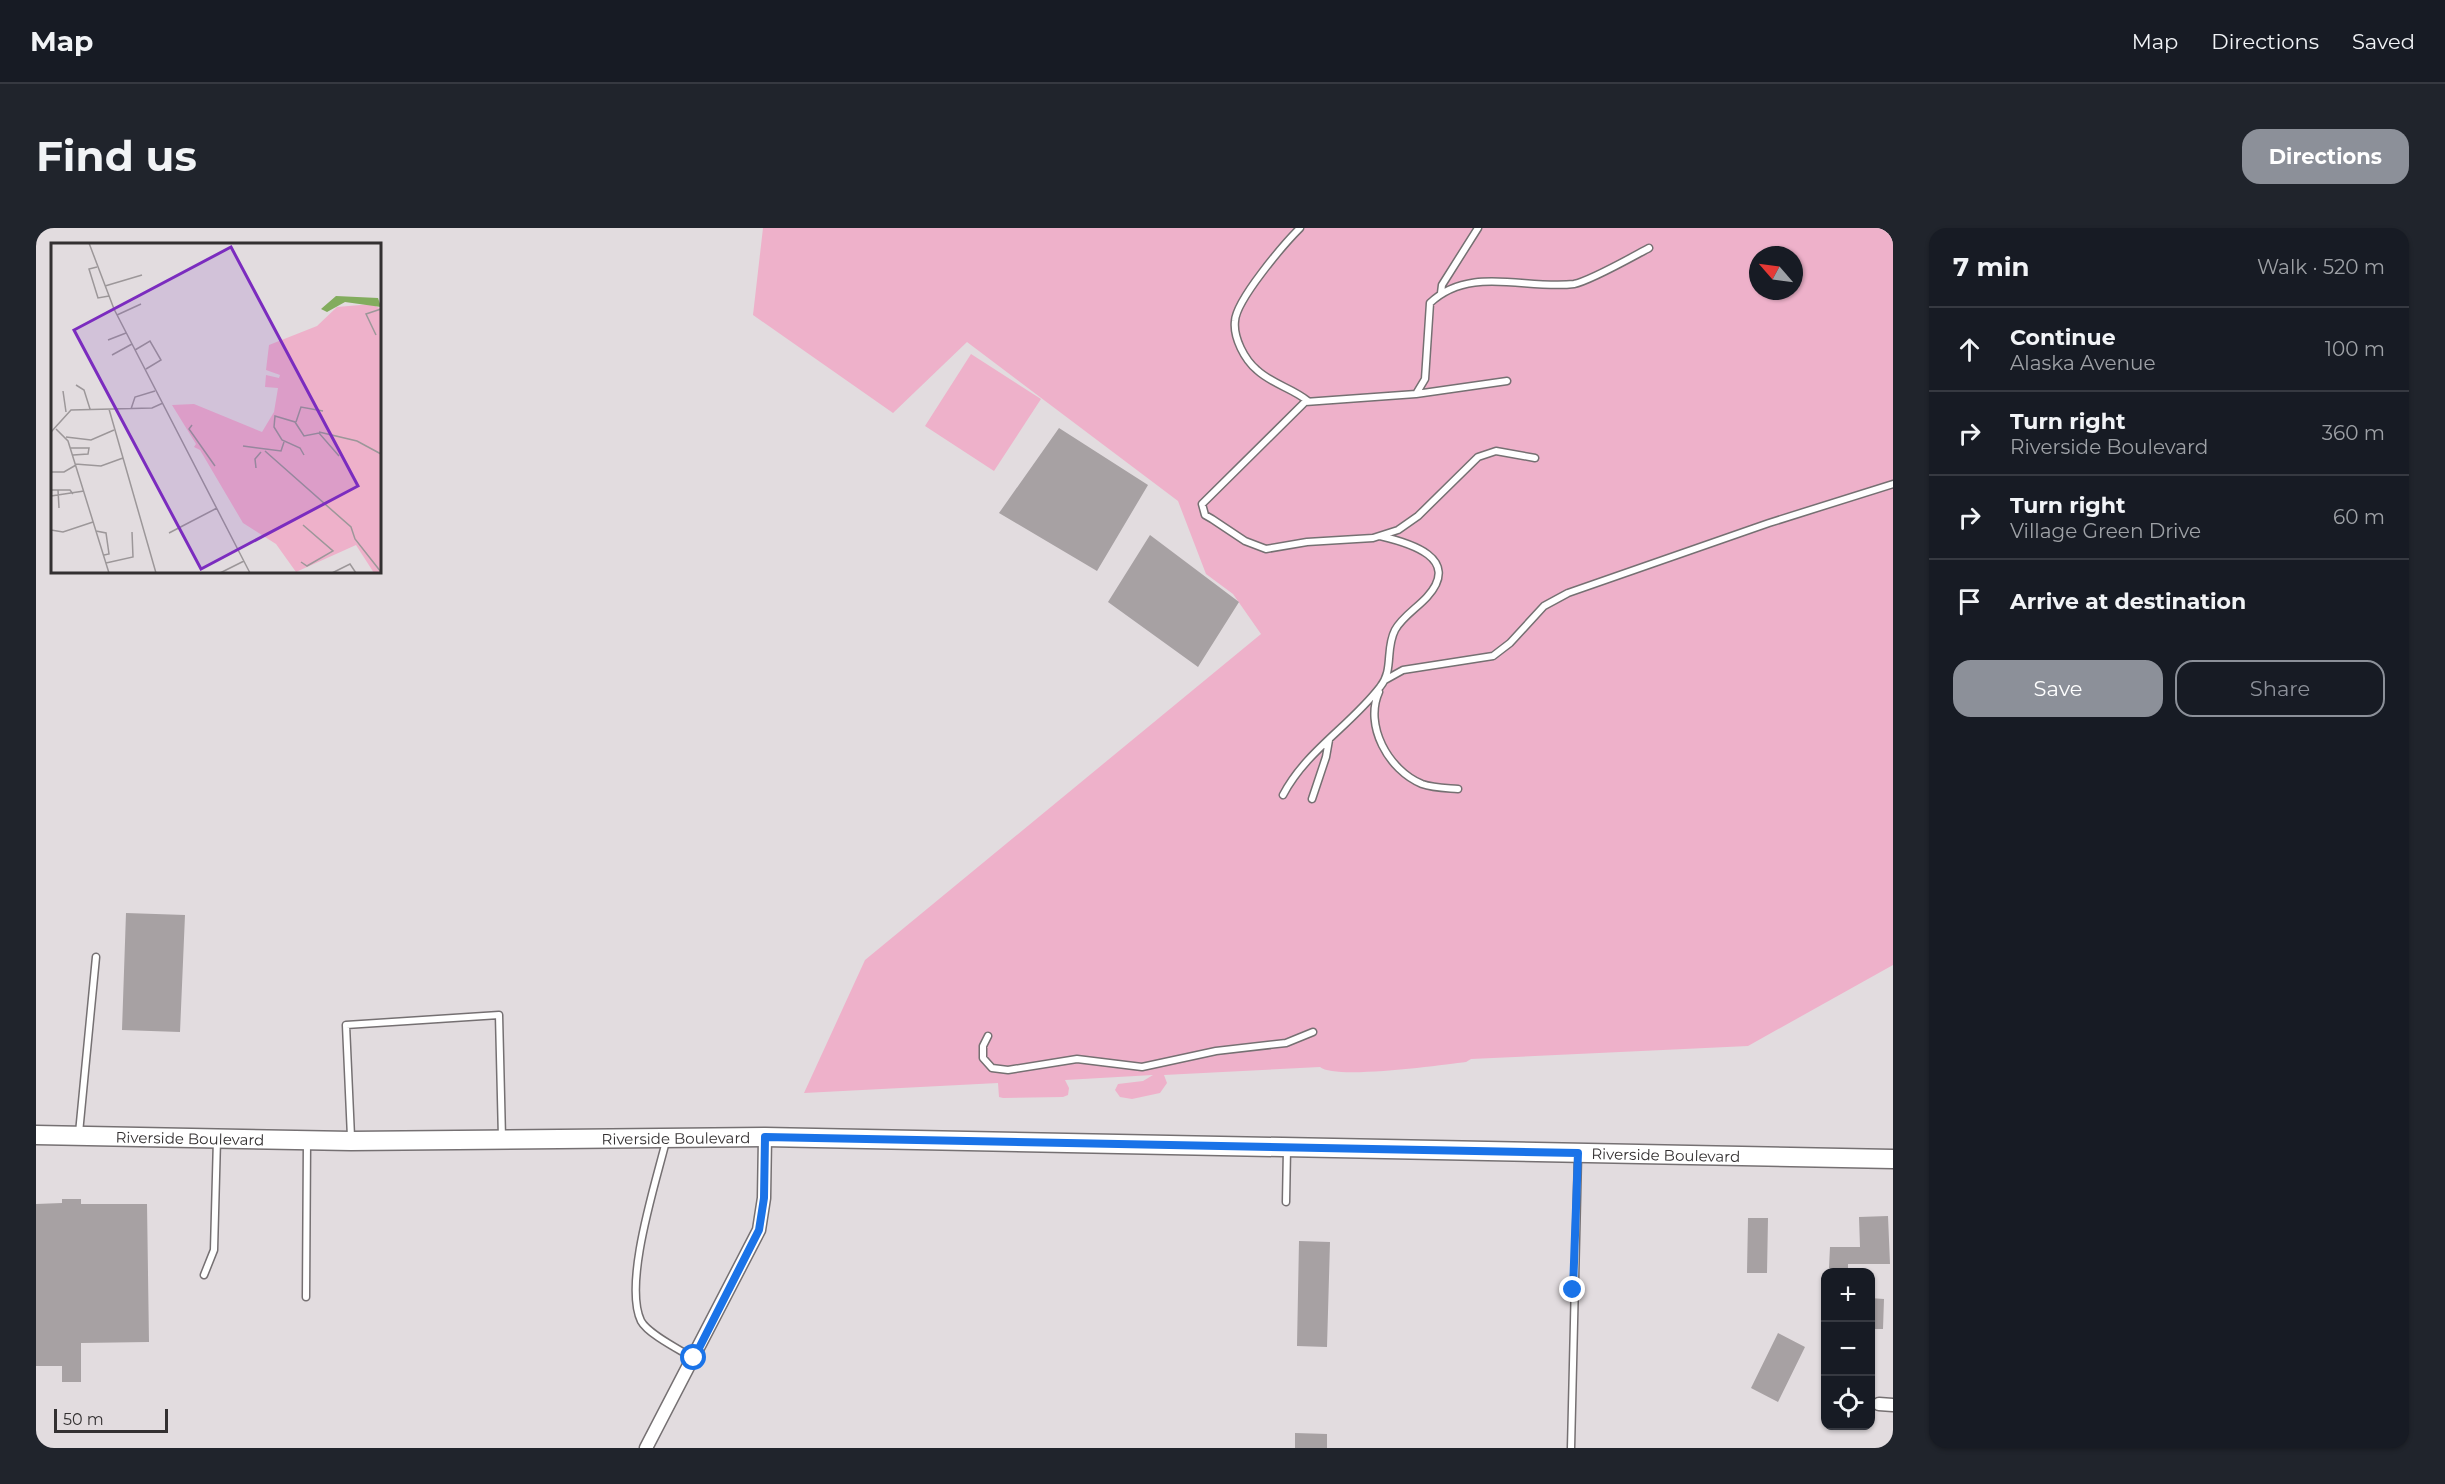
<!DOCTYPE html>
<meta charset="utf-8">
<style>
body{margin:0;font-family:Montserrat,sans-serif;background:#20242c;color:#f1f3f6}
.controls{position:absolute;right:18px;bottom:18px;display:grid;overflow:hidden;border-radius:12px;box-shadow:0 2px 4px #0004}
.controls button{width:54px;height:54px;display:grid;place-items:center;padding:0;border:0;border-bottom:2px solid #363941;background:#171b24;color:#f1f3f6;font:30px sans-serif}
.compass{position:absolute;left:1713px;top:18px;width:54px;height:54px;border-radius:50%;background:#171b24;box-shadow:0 2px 4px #0004;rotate:298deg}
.scale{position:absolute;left:18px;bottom:15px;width:114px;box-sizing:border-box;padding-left:6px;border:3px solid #333031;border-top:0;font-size:16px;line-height:21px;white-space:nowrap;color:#333031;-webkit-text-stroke:4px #e2dcdf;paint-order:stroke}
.stop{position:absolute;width:18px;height:18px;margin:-14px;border:4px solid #1a73e8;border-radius:50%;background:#fff}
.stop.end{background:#1a73e8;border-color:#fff;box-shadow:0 2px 6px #0008}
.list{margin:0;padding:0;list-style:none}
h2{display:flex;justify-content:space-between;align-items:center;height:78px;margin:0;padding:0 24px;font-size:26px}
h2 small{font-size:20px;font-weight:400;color:#9ea1a6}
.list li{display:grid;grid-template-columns:39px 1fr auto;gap:18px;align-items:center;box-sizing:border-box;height:84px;padding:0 24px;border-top:2px solid #363941}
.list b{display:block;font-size:22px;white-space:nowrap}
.list p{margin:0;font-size:20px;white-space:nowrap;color:#9ea1a6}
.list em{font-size:20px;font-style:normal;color:#9ea1a6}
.actions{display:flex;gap:12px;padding:18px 24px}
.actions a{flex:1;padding:14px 0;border:2px solid #8c9099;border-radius:18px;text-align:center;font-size:21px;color:#8c9099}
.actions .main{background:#8c9099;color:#fff}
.icon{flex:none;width:33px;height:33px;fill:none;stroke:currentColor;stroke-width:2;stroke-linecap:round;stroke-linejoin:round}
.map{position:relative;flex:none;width:1857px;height:1220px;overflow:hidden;border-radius:18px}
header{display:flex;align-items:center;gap:36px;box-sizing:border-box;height:84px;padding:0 30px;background:#171b24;border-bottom:2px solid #363941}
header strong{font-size:28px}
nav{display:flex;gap:33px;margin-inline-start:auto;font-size:21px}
.intro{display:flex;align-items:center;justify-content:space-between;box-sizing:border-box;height:144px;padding:0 36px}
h1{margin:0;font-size:42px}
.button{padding:15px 27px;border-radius:18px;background:#8c9099;color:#fff;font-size:21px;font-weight:700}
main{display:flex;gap:36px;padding:0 36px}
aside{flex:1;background:#171b24;border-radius:18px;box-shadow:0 2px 4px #0004}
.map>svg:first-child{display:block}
.green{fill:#eeb1ca;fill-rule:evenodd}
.building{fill:#a7a1a3}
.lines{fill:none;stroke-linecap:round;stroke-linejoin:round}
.lane-casing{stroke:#757072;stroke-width:9}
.street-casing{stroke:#757072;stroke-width:15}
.secondary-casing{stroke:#757072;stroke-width:21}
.lane{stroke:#fff;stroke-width:6}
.street{stroke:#fff;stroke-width:12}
.secondary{stroke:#fff;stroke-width:18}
.route{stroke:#1a73e8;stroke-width:8}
.labels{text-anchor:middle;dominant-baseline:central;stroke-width:4.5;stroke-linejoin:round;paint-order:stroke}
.street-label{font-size:15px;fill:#333031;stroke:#e2dcdf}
.inset-road{fill:none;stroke:#9c9799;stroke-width:1.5}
.view{fill:#7b2cbf;fill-opacity:0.15;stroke:#7b2cbf;stroke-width:3}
.inset-edge{fill:none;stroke:#333031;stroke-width:3}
</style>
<header>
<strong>Map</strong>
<nav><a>Map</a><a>Directions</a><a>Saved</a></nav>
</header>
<div class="intro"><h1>Find us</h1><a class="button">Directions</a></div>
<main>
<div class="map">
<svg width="1857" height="1220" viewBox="0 0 1857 1220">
<rect width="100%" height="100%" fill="#e2dcdf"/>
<path class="green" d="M727,0h1130v737l-145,81 -277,13 -5,3c-25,3 -131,18 -146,5l-156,8 3,8 -7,10 -28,6 -12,-2 -5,-7 3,-6 25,-3 10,-6 -88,5 4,8 -1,7 -5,2 -60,1 -4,-1 -1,-14 -194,10 61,-133 396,-326 -28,-40 -27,-20 -28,-73 -211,-159 -74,71 -140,-98zM1722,27h36v36h-36z
M935,126l70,45 -47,72 -69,-45z"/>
<path class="building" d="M1023,200l89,57 -51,86 -98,-58z
M1114,307l89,67 -41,65 -90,-65z
M90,685l59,2 -5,117 -58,-2z
M26,971h19v5h66l2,138 -68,1v39h-19v-16h-26v-162l26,-1z
M1852,988l2,48h-42v4h-19l1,-21h30l-1,-30z
M1712,990h20l-1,55h-20z
M1263,1013l31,1 -3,105 -30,-1z
M1834,1070l14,1 -1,30h-13z
M1742,1105l27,14 -27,55 -27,-14z
M1259,1205l32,1v14h-32z"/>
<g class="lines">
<g class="lane-casing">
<path id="lane" d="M1264,0c-16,16 -64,72 -65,93 -2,17 10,39 22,49 15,14 35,18 51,31
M1405,65l1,-8 36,-57
M1380,166l91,-13
M1499,230l-39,-7 -18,6 -60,59 -20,14 -25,8 -66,4 -41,7 -21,-8 -33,-22 -7,-4 -3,-11 103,-102 111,-8 9,-15 5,-76c40,-38 96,-13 144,-19 16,-3 58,-27 75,-36
M1349,452l18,-10 90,-14 17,-13 34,-37 24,-13 201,-70 124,-39
M1343,464c-15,33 9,78 43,92 11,4 24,4 36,5
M1247,567c23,-44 67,-69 97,-108 14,-17 5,-38 15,-57 7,-13 22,-22 32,-33 35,-39 -17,-54 -47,-61
M1276,571l14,-42 3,-17
M952,808l-5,10v12l9,10 16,2 69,-11 65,8 74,-16 70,-8 27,-11
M43,905l17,-176
M315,909l-5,-112 153,-10 3,123
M630,913c-10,41 -43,142 -25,180 7,13 39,29 52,37
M1250,974l1,-53
M168,1047l10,-25 3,-111
M270,1069l1,-156
M1535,1220l7,-293"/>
</g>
<g class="street-casing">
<path id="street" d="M1843,1176l14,1
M610,1220l113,-218 5,-32 1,-61"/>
</g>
<g class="secondary-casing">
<g id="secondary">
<path id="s1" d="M0,907l315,6 414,-4 1128,22"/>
</g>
</g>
<use href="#lane" class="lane"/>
<use href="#street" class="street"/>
<use href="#secondary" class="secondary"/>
</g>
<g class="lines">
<path class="route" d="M658,1130l65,-128 5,-32 1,-61 813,16 -5,137"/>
</g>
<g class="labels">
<g class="street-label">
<text stroke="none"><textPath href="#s1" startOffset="154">Riverside Boulevard</textPath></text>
<text stroke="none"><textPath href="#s1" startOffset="640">Riverside Boulevard</textPath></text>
<text stroke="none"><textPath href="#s1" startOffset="1630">Riverside Boulevard</textPath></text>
</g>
</g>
<g transform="translate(15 15)">
<rect width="330" height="330" fill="#e2dcdf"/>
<path d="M321,61l9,5v264h-7l-18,-28 -60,27 -20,-28 -33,-21 -43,-73 -6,-3 2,-3 -24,-39 22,-1 68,28 12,-20 4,-24 -13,-1 1,-12 13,3 1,-3 -14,-5 3,-25 48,-19 20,-19z" fill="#eeb1ca"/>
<path d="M285,53l42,2 3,9 -36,-5 -18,10 -6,-3z" fill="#82ac5d"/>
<path class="inset-road" d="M38,0l25,66 136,264M46,24l-8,2 9,29 11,-2M54,43l37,-11M66,72l24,-11M325,92l-10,-21 15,-5M57,97l18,-7M84,107l15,-9 11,19 -15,9M61,112l20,-11M25,142l8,5 6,19M12,148l3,21M58,166l47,164M80,166l4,-12 20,-6M245,179l5,-15 22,4M141,182l-3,4 26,37M5,186l12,12 41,132M0,189l20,-22 81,-2 11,-5M268,189l38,9 24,13M15,194l25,3 23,-10M192,203l38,5 3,-9M19,205h19l-1,6 -15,1M214,208l86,76 4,12 26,33M253,212l-4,-7 -18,-8 -8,-13 1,-11 20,6 9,14 15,-3 20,23M24,221l26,2 22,-8M205,225l-1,-9 6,-7M0,229h13l12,-7M0,247h19l3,4M7,247l1,18M0,253l33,-5M0,287l12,2 30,-10M45,288l10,2 3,21 -5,1M118,290l48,-25M250,319l6,4 26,-15 -30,-26M55,320l27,-6 -1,-25M169,330l24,-12M281,330l18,-9 6,9"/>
<path class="view" d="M180,4l127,239 -157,83 -127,-239z"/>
<rect width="330" height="330" class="inset-edge"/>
</g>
</svg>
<div class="controls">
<button>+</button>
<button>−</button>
<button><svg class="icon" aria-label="locate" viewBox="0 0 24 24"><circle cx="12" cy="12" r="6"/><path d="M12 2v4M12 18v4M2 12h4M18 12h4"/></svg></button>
</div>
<svg class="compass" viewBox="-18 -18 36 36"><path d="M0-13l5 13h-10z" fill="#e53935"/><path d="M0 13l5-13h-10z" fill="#9ea1a6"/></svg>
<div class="scale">50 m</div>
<div class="stop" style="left:658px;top:1130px"></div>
<div class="stop end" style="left:1537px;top:1062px"></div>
</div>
<aside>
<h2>7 min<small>Walk · 520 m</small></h2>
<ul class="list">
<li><svg class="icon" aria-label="ahead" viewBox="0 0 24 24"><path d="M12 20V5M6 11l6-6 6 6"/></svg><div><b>Continue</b><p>Alaska Avenue</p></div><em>100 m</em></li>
<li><svg class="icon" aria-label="right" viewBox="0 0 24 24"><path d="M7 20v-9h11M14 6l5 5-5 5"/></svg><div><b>Turn right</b><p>Riverside Boulevard</p></div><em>360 m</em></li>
<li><svg class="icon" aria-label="right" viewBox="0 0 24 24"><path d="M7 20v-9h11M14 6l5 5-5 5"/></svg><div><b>Turn right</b><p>Village Green Drive</p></div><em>60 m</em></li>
<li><svg class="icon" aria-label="arrive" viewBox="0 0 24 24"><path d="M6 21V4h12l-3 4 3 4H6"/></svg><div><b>Arrive at destination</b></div></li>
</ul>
<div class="actions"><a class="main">Save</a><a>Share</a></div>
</aside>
</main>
